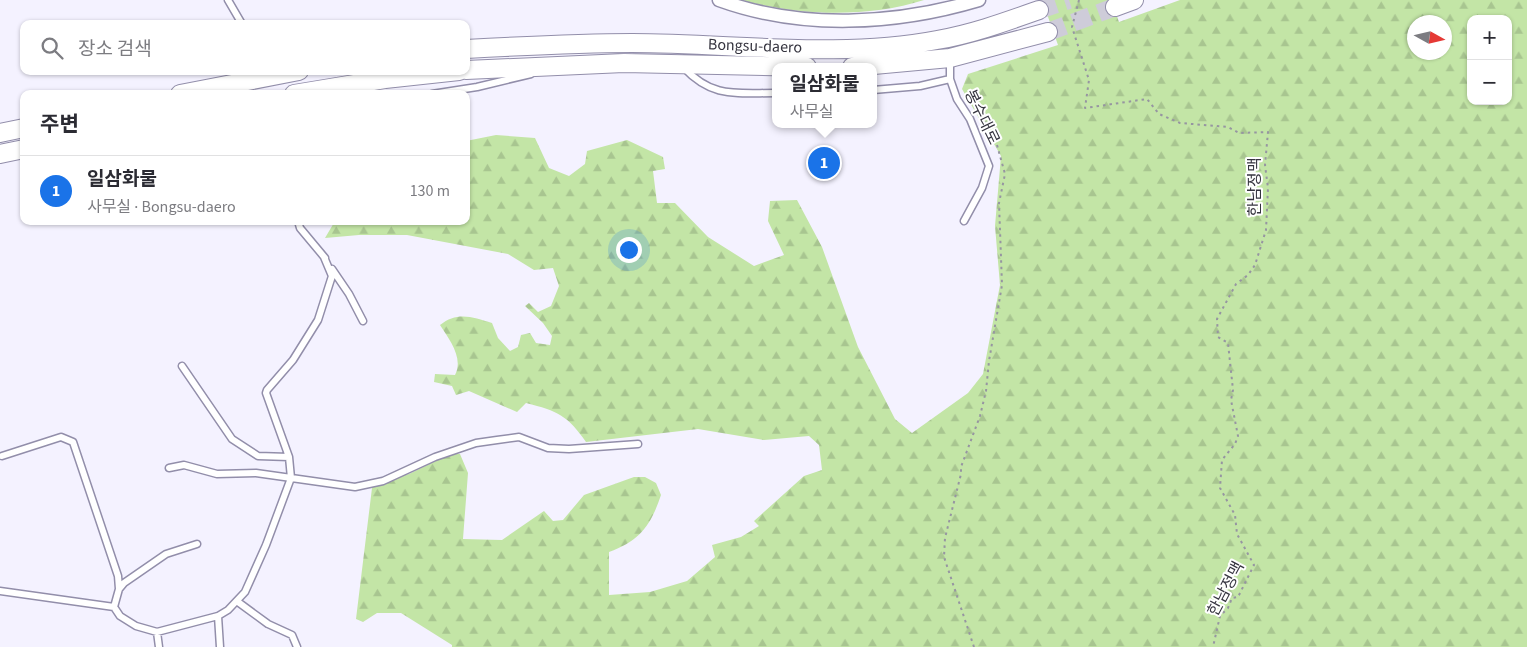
<!DOCTYPE html>
<html lang="ko">
<meta charset="utf-8">
<style>
body{margin:0;font-family:"Source Sans 3","Noto Sans KR",sans-serif;background:#f2f2f3;color:#2b2b33}
.controls{position:absolute;right:15px;top:15px;display:grid;overflow:hidden;border-radius:10px;box-shadow:0 1px 4px #0004}
.controls button{width:45px;height:45px;display:grid;place-items:center;padding:0;border:0;border-bottom:1px solid #e1e1e2;background:#fff;color:#2b2b33;font:25px sans-serif}
.compass{position:absolute;left:1407px;top:15px;width:45px;height:45px;border-radius:50%;background:#fff;box-shadow:0 1px 4px #0004;rotate:98deg}
.you{position:absolute;left:628px;top:249px;width:18px;height:18px;margin:-12px;border:4px solid #fff;border-radius:50%;background:#1a73e8;box-shadow:0 0 0 8px #1a73e833}
.badge{display:grid;place-items:center;width:32px;height:32px;border-radius:50%;background:#1a73e8;color:#fff;font-size:16px;font-weight:700}
.pin{position:absolute;translate:-50% -50%;border:2px solid #fff;box-shadow:0 1px 5px #0006}
.popup{position:absolute;left:772px;top:63px;width:105px;height:65px;box-sizing:border-box;display:grid;place-content:center;border-radius:10px;background:#fff;filter:drop-shadow(0 1px 4px #0005);font-size:16px;white-space:nowrap;color:#7c7c81}
.popup b{font-size:19px;color:#2b2b33}
.popup::after{content:'';position:absolute;left:50%;top:100%;margin-left:-10px;border:10px solid transparent;border-top-color:#fff}
.list{margin:0;padding:0;list-style:none}
h2{display:flex;justify-content:space-between;align-items:center;height:65px;margin:0;padding:0 20px;font-size:21px}
h2 small{font-size:16px;font-weight:400;color:#7c7c81}
.list li{display:grid;grid-template-columns:32px 1fr auto;gap:15px;align-items:center;box-sizing:border-box;height:70px;padding:0 20px;border-top:1px solid #e1e1e2}
.list b{display:block;font-size:19px;white-space:nowrap}
.list p{margin:0;font-size:16px;white-space:nowrap;color:#7c7c81}
.list em{font-size:16px;font-style:normal;color:#7c7c81}
.icon{flex:none;width:28px;height:28px;fill:none;stroke:currentColor;stroke-width:2;stroke-linecap:round;stroke-linejoin:round}
.map{position:relative;flex:none;width:1527px;height:647px;overflow:hidden}
.search{position:absolute;background:#fff;box-shadow:0 1px 4px #0004;left:20px;top:20px;width:450px;height:55px;display:flex;align-items:center;gap:12px;box-sizing:border-box;padding:0 18px;border-radius:10px;color:#7c7c81;font-size:19px}
.panel{position:absolute;background:#fff;box-shadow:0 1px 4px #0004;left:20px;top:90px;width:450px;height:135px;border-radius:10px}
.map>svg:first-child{display:block}
.forest{fill:url(#forest-firs);fill-rule:evenodd}
.lines{fill:none;stroke-linecap:round;stroke-linejoin:round}
.secondary-tunnel{stroke:#ceccd9;stroke-width:18;stroke-dasharray:18 9;stroke-linecap:butt}
.service-casing{stroke:#928eaa;stroke-width:9}
.minor-casing{stroke:#928eaa;stroke-width:15}
.secondary-casing{stroke:#928eaa;stroke-width:20}
.path{stroke:#9695a1;stroke-width:2;stroke-dasharray:2.5 4;stroke-linecap:butt}
.service{stroke:#fff;stroke-width:6}
.minor{stroke:#fff;stroke-width:12}
.secondary{stroke:#fff;stroke-width:18}
.labels{text-anchor:middle;dominant-baseline:central;stroke-width:4;stroke-linejoin:round;paint-order:stroke}
.street-label{font-size:16px;fill:#35343f;stroke:#fff}
</style>
<div class="map">
<svg width="1527" height="647" viewBox="0 0 1527 647">
<defs>
<pattern id="forest-firs" width="22" height="20" patternUnits="userSpaceOnUse" patternTransform="scale(1.25)"><rect width="22" height="20" fill="#c3e5a6"/><path d="M5 1l3.5 6h-7zM16 11l3.5 6h-7z" fill="#a8c590"/></pattern>
</defs>
<rect width="100%" height="100%" fill="#f4f2ff"/>
<path class="forest" d="M742,0h182c-56,18 -126,16 -182,0z
M1042,0h69l8,22 61,-22h347v647h-1075v-2l-51,-32h-24l-14,9 -7,-3 16,-131 5,-8 32,-6 41,-20h10l8,19 -5,66 39,1 42,-29 9,10 10,-1 21,-25 50,-18h11l11,6 5,12c-10,30 -21,46 -52,57v43l41,-3 37,-11 28,-24 -3,-12 29,-8 18,-11 -5,-5 50,-45 18,-6 -3,-25 -10,-9 -45,4 -66,-11 -112,13c-18,-26 -28,-31 -60,-39l-9,9 -48,-21 -13,4 -4,-9 -18,-4 1,-8 20,1c9,-17 -6,-36 -15,-50 17,-14 33,-8 52,-2l6,15 12,13 8,-4 3,-12 9,-2 6,10 14,2 2,-9 -9,-13 -18,-17 4,-3 9,9 13,-6 8,-20 -6,-18 -19,2 -26,-16 -101,-19h-48l-34,3 10,-17h131v-80l30,-6 39,3 14,30 20,8 16,-12 2,-13 40,-11 36,17 2,12 -12,2 4,32h18l33,34 46,29 30,-11 -16,-34 2,-20 27,-1 25,47 36,100 37,72 17,14 56,-40 15,-19 17,-89 -5,-59 6,-70 -39,-67 6,-15 90,-29zM1471,19h37v82h-37zM1414,22h30v30h-30z"/>
<g class="lines">
<path class="secondary-tunnel" d="M1039,10l30,-10
M1048,32l67,-25"/>
<g class="service-casing">
<path id="service" d="M228,0l14,24
M683,67c29,31 51,26 92,26
M950,79l7,20 13,20 19,47 -7,22 -18,33
M873,90l47,-4 30,-7v-20
M432,94l45,-7 54,-13
M298,221l2,7 25,30
M332,269l17,25 14,27
M182,366l50,73 26,17 31,1
M2,456l59,-19 12,5 45,134 1,13
M169,468l15,-3 33,9 39,-1 99,14 28,-6 52,-24 41,-14 21,-3 22,-3 29,11 21,1 69,-5
M0,591l114,16 6,9 16,10 21,6 61,-16 10,-6 17,-18 21,-47 25,-67 -2,-21 -23,-64 1,-3 26,-30 25,-40 14,-44 -8,-19
M238,602l30,22 24,11 5,12
M114,607l5,-18 5,-6 42,-29 31,-10
M218,616l2,31
M157,632l2,15"/>
</g>
<g class="minor-casing">
<path id="minor" d="M719,0c83,30 176,25 260,0"/>
</g>
<g class="secondary-casing">
<path id="secondary" d="M1115,7l19,-7
M466,49c55,-3 111,-6 166,-6 101,0 206,16 305,-3 35,-6 68,-18 102,-30
M852,67l98,-9 98,-26
M466,70l158,-7 183,4
M180,94l119,-23
M294,94l91,-15 74,-8
M0,133l24,-5
M0,154l24,-5"/>
</g>
<path class="path" d="M1079,0l-7,27 17,53 -4,28 62,-9 12,15 21,9 48,4 11,6 29,-1 -3,33 3,23 -2,42 -11,35 -7,10 -12,9 -19,35 1,18 10,6 5,47 -2,10 7,36 -3,8 -13,16 -2,28 15,27 2,19 17,31 -16,32 -6,1 -4,10 -8,8 -7,31
M974,647l-30,-90 1,-19 16,-64v-7l19,-51 6,-25 3,-30 13,-76 -3,-82 6,-29 -8,-29 -20,-40"/>
<use href="#service" class="service"/>
<use href="#minor" class="minor"/>
<use href="#secondary" class="secondary"/>
</g>
<g class="labels">
<g class="street-label">
<text transform="translate(755 46) rotate(2)">Bongsu-daero</text>
<text transform="translate(982 117) rotate(64)">봉수대로</text>
<text transform="translate(1255 187) rotate(-90)">한남정맥</text>
<text transform="translate(1226 589) rotate(-62)">한남정맥</text>
</g>
</g>
</svg>
<div class="controls">
<button>+</button>
<button>−</button>
</div>
<svg class="compass" viewBox="-18 -18 36 36"><path d="M0-13l5 13h-10z" fill="#e53935"/><path d="M0 13l5-13h-10z" fill="#7c7c81"/></svg>
<div class="you"></div>
<div class="pin badge" style="left:824px;top:163px">1</div>
<div class="popup"><b>일삼화물</b>사무실</div>
<div class="search"><svg class="icon" aria-label="search" viewBox="0 0 24 24"><circle cx="10" cy="10" r="6"/><path d="M15 15l6 6"/></svg>장소 검색</div>
<section class="panel">
<h2>주변<small></small></h2>
<ul class="list">
<li><span class="badge">1</span><div><b>일삼화물</b><p>사무실 · Bongsu-daero</p></div><em>130 m</em></li>
</ul>
</section>
</div>
